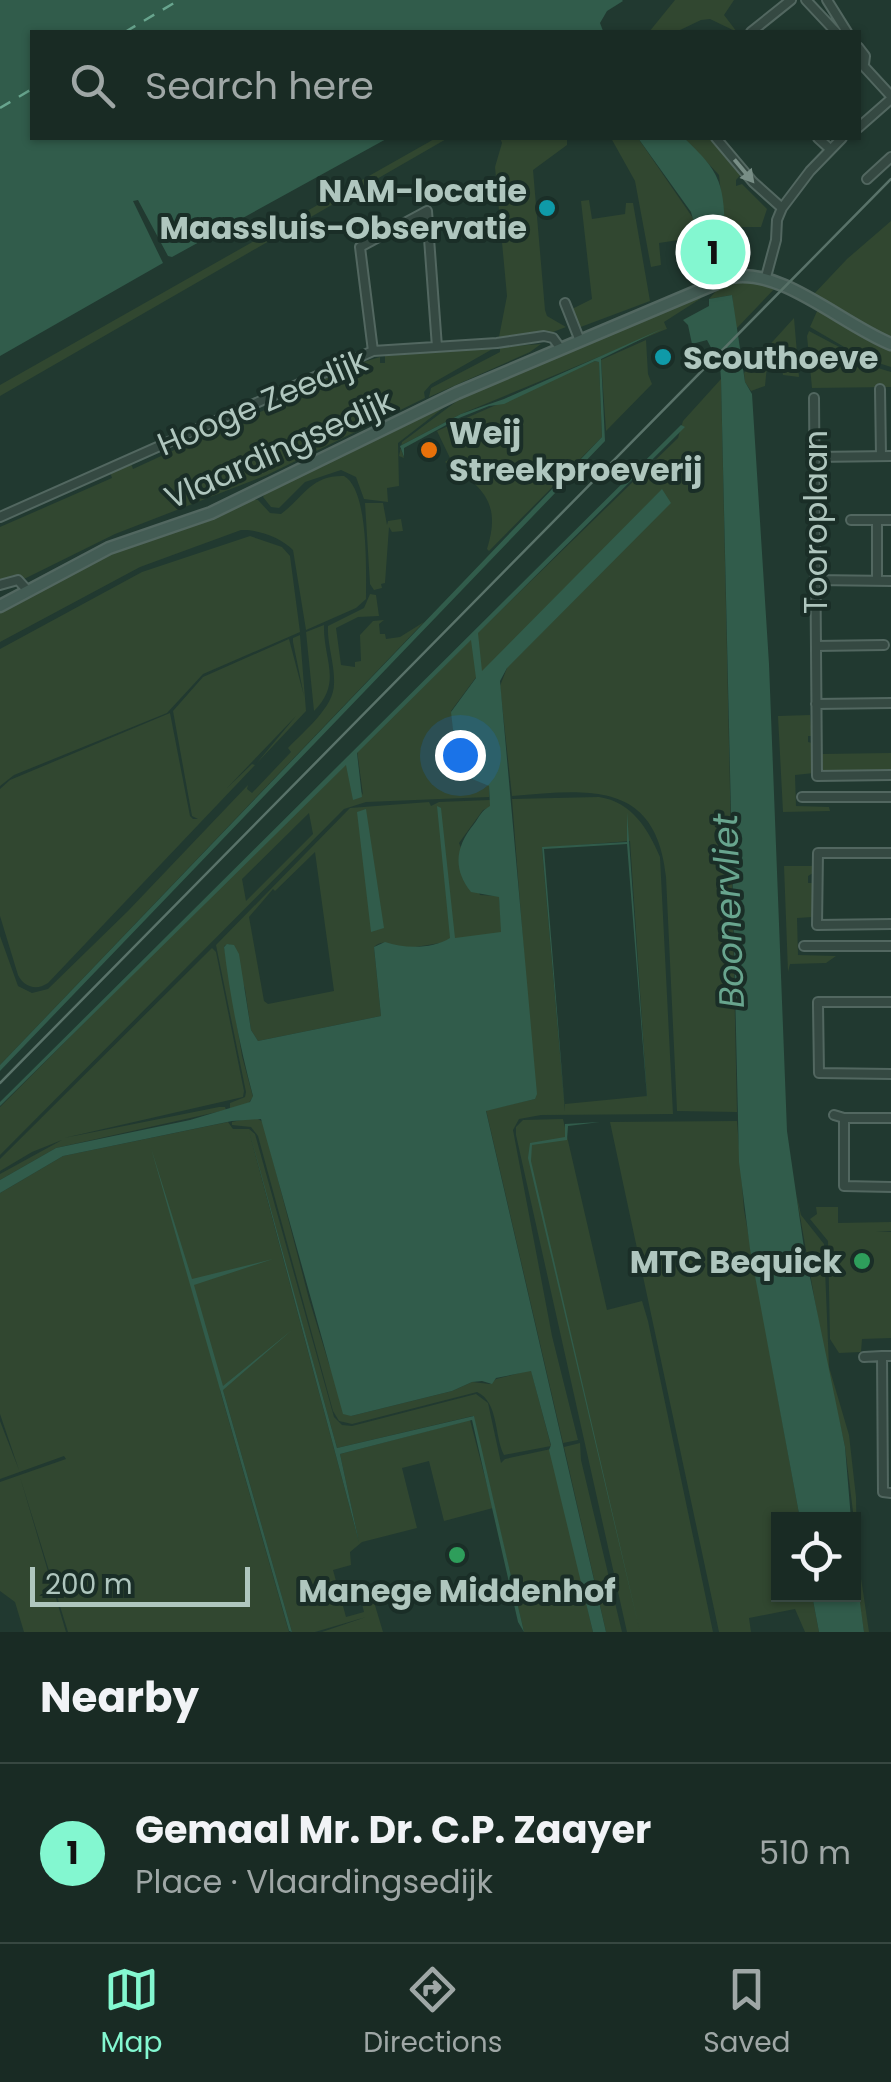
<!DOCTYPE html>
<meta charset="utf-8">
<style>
body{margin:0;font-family:Poppins,sans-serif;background:#22332c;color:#f1f3f6}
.controls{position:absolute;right:30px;bottom:30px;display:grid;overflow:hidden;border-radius:0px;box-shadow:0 2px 8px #0004}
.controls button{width:90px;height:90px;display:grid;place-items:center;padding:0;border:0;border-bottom:2px solid #374741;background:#192b24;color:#f1f3f6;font:50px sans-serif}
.scale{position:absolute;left:30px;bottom:25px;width:220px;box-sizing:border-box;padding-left:10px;border:5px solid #afc6be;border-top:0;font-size:28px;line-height:35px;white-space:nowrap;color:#afc6be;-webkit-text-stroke:8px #1a2e27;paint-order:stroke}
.you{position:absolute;left:460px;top:755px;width:35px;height:35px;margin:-25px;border:8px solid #fff;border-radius:50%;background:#1a73e8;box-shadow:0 0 0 15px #1a73e833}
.badge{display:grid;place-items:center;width:65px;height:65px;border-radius:50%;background:#83f7d0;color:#111;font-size:32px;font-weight:700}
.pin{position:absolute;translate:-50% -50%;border:5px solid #fff;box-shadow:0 2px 10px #0006}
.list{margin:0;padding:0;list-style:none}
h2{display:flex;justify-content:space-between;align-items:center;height:130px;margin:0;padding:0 40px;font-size:42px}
h2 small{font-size:32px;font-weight:400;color:#9fa7a6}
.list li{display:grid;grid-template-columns:65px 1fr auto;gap:30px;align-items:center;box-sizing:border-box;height:180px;padding:0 40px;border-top:2px solid #374741}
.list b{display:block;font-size:38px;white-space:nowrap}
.list p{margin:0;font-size:32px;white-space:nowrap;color:#9fa7a6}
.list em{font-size:32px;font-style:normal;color:#9fa7a6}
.icon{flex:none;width:55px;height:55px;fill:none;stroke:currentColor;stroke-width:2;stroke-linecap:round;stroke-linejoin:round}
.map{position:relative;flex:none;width:891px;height:1632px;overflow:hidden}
.search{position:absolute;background:#192b24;box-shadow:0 2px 8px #0004;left:30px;right:30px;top:30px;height:110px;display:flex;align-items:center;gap:25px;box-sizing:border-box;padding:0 35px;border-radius:0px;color:#9fa7a6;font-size:38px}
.sheet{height:310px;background:#192b24}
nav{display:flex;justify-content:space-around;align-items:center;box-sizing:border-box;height:140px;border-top:2px solid #374741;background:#192b24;font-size:28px;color:#9fa7a6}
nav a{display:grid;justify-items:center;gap:5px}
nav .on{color:#83f7d0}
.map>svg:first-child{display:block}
.green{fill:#314730;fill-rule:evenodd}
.water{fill:#315c4b}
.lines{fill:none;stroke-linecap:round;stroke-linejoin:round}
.ferry{stroke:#68a58e;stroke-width:2.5;stroke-dasharray:12 10;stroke-linecap:butt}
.street-casing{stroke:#526760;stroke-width:12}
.secondary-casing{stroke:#526760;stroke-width:15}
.street{stroke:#354942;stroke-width:8}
.secondary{stroke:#435c54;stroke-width:10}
.tram{stroke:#597269;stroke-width:2.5}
.oneway{fill:#788e86}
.culture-dot{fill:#0f9aa8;stroke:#1a2e27;stroke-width:4}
.food-dot{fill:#e8710a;stroke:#1a2e27;stroke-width:4}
.leisure-dot{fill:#2e9e5b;stroke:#1a2e27;stroke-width:4}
.labels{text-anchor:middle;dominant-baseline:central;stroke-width:8;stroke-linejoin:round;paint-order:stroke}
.poi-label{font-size:32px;font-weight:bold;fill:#afc6be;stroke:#1a2e27;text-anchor:end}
.street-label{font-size:32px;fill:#afc6be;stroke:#1a2e27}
.water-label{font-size:35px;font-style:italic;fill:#68a58e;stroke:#1a2e27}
</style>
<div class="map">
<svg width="891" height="1632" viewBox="0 0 891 1632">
<rect width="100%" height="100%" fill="#213930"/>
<path class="green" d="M675,0h59l-10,15 13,17 -27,-13 -9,1 -25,12h-27z
M436,138h12l-448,258v-11z
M500,138h67v7l-34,25 12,140 2,6 19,11 -13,5 -54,5 8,-41 -12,-129 7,-24z
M611,138h27l57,83 3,16 -39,6 2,22 -10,2 -16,-86z
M684,138h30l29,34 -7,8v6l6,-2 25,25 -6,18h-29v5l-7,1 -6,-58z
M589,200l3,19 33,-5 1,-11h7l17,98 -72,27 -8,-18 22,-11 -11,-98z
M891,221v117l-78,-43 34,-36z
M738,279l39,7 -41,43 -4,-34 -23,4 14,-16z
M708,289l-8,10 -36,23 3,7 -3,1 -203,84 -61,32 4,12 -5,-2 3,-14 67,-50z
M818,309l39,25 34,14v19l-28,-9 -53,-31z
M794,318l5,59 -16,-2 -2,-12 -7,-5 -7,8 -2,20 -14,5 -6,-9 -1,-9z
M809,331l34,18 15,13 33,10v15l-79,1 -5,-52z
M646,340l2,34 4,10 -46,47 -5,-71z
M541,344l-11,8 -101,45 2,-9 69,-36v-5z
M496,347l-65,37 -7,8 1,6 -158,77 -152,59 -91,45 -11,-4 -13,6v-54l112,-49 -2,-6 21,-9 2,6 89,-41 -1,-5 15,-6 2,5 56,-25 -2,-5 6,-2 2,4 12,-5 -1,-5 25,-12 3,5 13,-6 -2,-5 30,-9v6h5v-7z
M595,361l4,1 3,75 -113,114 -2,-2c15,-47 -5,-63 -42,-87l5,-4 -13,-27z
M721,379l16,733 -60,-1 -11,-234c-10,-98 -79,-87 -154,-81l-12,-110 7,-18 -30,8 -26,35 38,75v11l-123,5 -22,7 -344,346v-48l348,-348 1,13 14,23 -6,-45 321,-312 5,-17zM309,813l4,21 -67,67 -4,-22z
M456,398l-58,45 1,43 -12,2 1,14 -24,-3 -8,-22 -15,-7 -36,12 -26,26 -8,-1 -8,-10 3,-5z
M344,476c25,14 22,95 22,123l-10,9 -50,22 -13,-80c-11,-12 -35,-21 -52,-20l-101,37 -140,75v-32l117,-59 135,-53 6,2 12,13 11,1c23,-17 30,-39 63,-38z
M365,503h18l4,22 1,-4 13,-2 2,12 -11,1 -3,-5 -4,56 -4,1 1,4 -8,2 -4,-6z
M250,536l32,11 8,9 10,76 -97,42 -36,39 -153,62 -14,11v-137l142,-77z
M370,594l6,1 3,21 -21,1 -22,11 5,37 14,2v-5l6,-1 -1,-26 13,-14 11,-1 -5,4 1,10h5l1,5 14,-2 24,-15 -424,443v-129l18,50 14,7 16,-4 80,-78 120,-126 -1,4 5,4 39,-41 -3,-4c17,-18 46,-41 46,-64 1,-20 -7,-39 -6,-58l36,-18z
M324,625c-1,35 19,57 -10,86l-8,-79z
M300,635l6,76 -50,53 40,-48 -69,72 25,-24 3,1 -207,218c-12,8 -24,4 -30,-8l-18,-59v-127l10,-9 160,-67 20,103 3,3h5l-6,-3 -19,-105 30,-34 86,-38 15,57 -11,-54v-4z
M810,715l2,21h-4v6l4,1 2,26v4l-19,2 1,31 33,1 1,4 -47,1 -5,-96z
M891,753v19h-71l1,-18z
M599,797c33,5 49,32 61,60l13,257 -132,1 -22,4 -6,11 39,206 26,104 -15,3 -77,-333 49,-11 -23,-300zM630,841l17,255 -82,8v7l-23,-263z
M490,800v7l-7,3 -24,33 21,52 19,1 3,37 -99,16c-11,-2 -19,-12 -29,-2l7,69 -123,25 -7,-11 -6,-41 -15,-45 -6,2 18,110 11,41 -5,7 -18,5v-6l15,-6 1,-5 -30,-147 134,-137 79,-6 2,4 8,-4zM315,852l19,139 -66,13 -4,-3 -15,-84 24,-28 2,2z
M784,866h28l1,7 -5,3v7h5v34l-16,1 1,37 38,1 -10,7 -36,1 -2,8z
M212,948l4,4 28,139 -1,6 -179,41 155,-31h6l1,3 -170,38 -56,32v-6l62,-34 -30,12 -32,19v-12z
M255,1117l8,5 46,177 20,65 22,52 101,-25 20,-9 18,2 6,-5 35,-9 20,76 -47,9c-10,-19 -5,-53 -27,-63l-125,32 -13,-3 -6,-10 -75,-275 -7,-9 -19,-2v-3z
M563,1119l44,191 35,-9 6,20 65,311h-86l-111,-497v-8l7,-7z
M737,1121l7,89 56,309 -22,1v74l34,1 7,37h-14l-10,-23 -46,9 2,14h-32l-109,-510z
M228,1122l5,7h16l6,5 79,283 8,8 10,1 124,-32 12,9 13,60 4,-4 46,-10 42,183h-69l-51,-216 -136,32 -88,-317 110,411 -19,-88 130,-34 23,88 -49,13 -15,-60 -27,7 15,60 -55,14 -12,10 1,13 -18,5 13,47 18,-5 -2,-8 12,-2 9,30h-61l44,-15 -51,15h-23l-69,-242h-3l69,242h-221l-48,-155 46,155h-42l-9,-30 -15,-11v-109l66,-23 -2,-3 -64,23v-58l19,49 -19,-56v-221l63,-37z
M796,1193l5,22 23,29 5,123 20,68 7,62 1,54 12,81h-5l-10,-62v-50l-9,-73 -20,-88z
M816,1207h22v16l53,-1v9l-15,1h15v106l-29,1 -1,13 -22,1 -9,-14 -2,-98 -18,-22 7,-5z
M580,1443l1,17 41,172h-16l-42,-185z"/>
<path class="water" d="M0,0h622l1,1 -16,10 -7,12 3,8 -3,1h-568v106h356l-216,119 -4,-1 -30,-56 -5,1 30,62 -163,93z
M638,138h46c36,34 40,44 41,95l-27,4 -7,-25z
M732,295l13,87 7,12 17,270 18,467 17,117 41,199 6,72h-51l-50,-270 -11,-87 -18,-783 -1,-14 -13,-25 -15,4 -4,-19 -5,-5 26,-14v-7z
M664,328l-63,31 4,82 -605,630v-6l602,-628 -3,-75 -4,-1 -91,43 -15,2 -30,12 -55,30v9l-4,-11 61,-32 43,-15z
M681,425l4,2 -207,206 4,38 180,-182 9,14 -164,165 -7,13 37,413 -2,5 -49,12 120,521h-13l-44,-182 2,-5 -20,-74 -35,7 -4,6 -10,-3 -10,1 -20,9 -101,25 -8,-2 -82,-295 -29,2 -169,35 -63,37v-13l56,-32 134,-28 60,-18 3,-6c-13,-49 -23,-99 -29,-149l3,-3 7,1 5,9 12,76 7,11 123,-25 -7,-69 11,-5c20,7 47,7 65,-4l-13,-132 4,2 14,130 46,-6 -2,-35 -28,-5c-19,-24 -15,-46 3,-68 6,-8 7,-13 16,-18l-1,-20 -31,-13 -7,-61 25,-34 -5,-38 -114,113 5,44 -9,3 -7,-35 -346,341v-4z
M366,809l18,119 -13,4 -14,-120z
M627,812l21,298 -21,-266 -83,5 21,262 -23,-264 85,-5z
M600,1122l-32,4 -1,14 -35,5 -1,16 109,471 -112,-474 2,-15 35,-6v-13z
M249,1130l88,318 137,-32 50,216 -6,-10 -46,-202 -132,34 19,88z
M151,1148l41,131 81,-20 -79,26 29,101 69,-56 -69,60 69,242 -3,-1z
M854,1559l10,73h-45l-7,-37 42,-1z"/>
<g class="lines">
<path class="ferry" d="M125,32l54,-32
M0,108l32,-19"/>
<g class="street-casing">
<path id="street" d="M806,0l30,32
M827,0l20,32
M751,32l40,-32
M858,47l7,9 -1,8
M858,60l33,36
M858,128l33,-29
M716,138l37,44 29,26
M818,138l12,11
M867,179l24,-22
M766,277l10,-37 1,-20 5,-12 28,-37 32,-33
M565,303l15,38
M373,351l-13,-104 67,-36 10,136
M880,389l1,67
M814,398l3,378 74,-1
M814,457l77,-1
M0,517l373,-166 124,-8 47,-7 9,2 8,11
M851,520h40
M815,580l76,1
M877,581v-61
M0,585l18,-5 10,11
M816,646l68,-1
M816,704l75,-1
M802,797h89
M891,853h-73l-1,72 74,-1
M804,946h87
M891,1002h-73v3l1,68 72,1
M834,1115l10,3h47
M844,1118v68l47,1
M891,1356h-9l1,136 8,1
M864,1357l18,-1"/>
</g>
<g class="secondary-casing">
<path id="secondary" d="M0,606l109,-58 102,-35 246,-120 274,-116c50,-10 112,48 160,67"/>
</g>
<use href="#street" class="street"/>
<use href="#secondary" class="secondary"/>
<path class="tram" d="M0,1083l891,-904"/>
</g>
<defs><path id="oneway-solid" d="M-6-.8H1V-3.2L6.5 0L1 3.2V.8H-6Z" transform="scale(2.5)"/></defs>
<use class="oneway" href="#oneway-solid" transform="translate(744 171) rotate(50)"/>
<g class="culture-dot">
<circle cx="547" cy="208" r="10"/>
<circle cx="663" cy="357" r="10"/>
</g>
<circle class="food-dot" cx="429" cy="450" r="10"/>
<g class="leisure-dot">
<circle cx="862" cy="1261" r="10"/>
<circle cx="457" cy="1555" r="10"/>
</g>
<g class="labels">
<g class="poi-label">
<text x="527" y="190">NAM-locatie<tspan x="527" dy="37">Maassluis-Observatie</tspan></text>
<text x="683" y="357" text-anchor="start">Scouthoeve</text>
<text x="449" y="432" text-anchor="start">Weij<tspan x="449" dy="37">Streekproeverij</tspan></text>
<text x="842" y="1261">MTC Bequick</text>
<text x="457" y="1590" text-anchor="middle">Manege Middenhof</text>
</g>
<g class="street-label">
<text transform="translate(262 402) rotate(-23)">Hooge Zeedijk</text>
<text transform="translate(279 449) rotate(-24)">Vlaardingsedijk</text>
<text transform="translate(815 522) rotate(-90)">Tooroplaan</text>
</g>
<g class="water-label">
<text transform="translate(728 911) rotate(-92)">Boonervliet</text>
</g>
</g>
</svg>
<div class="controls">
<button><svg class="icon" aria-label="locate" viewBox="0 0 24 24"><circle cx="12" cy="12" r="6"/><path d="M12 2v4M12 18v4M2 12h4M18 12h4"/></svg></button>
</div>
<div class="scale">200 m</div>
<div class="you"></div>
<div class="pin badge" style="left:713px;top:252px">1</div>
<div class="search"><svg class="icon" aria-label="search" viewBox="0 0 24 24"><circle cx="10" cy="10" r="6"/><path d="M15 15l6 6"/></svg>Search here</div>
</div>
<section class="sheet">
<h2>Nearby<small></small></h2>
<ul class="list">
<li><span class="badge">1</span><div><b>Gemaal Mr. Dr. C.P. Zaayer</b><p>Place · Vlaardingsedijk</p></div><em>510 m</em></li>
</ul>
</section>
<nav>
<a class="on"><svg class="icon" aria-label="map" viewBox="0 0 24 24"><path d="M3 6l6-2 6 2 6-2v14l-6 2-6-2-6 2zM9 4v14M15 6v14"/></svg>Map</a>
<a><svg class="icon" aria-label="directions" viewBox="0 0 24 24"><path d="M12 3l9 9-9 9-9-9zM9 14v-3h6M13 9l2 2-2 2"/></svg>Directions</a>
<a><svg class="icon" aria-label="saved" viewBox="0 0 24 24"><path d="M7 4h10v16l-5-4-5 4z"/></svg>Saved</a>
</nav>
